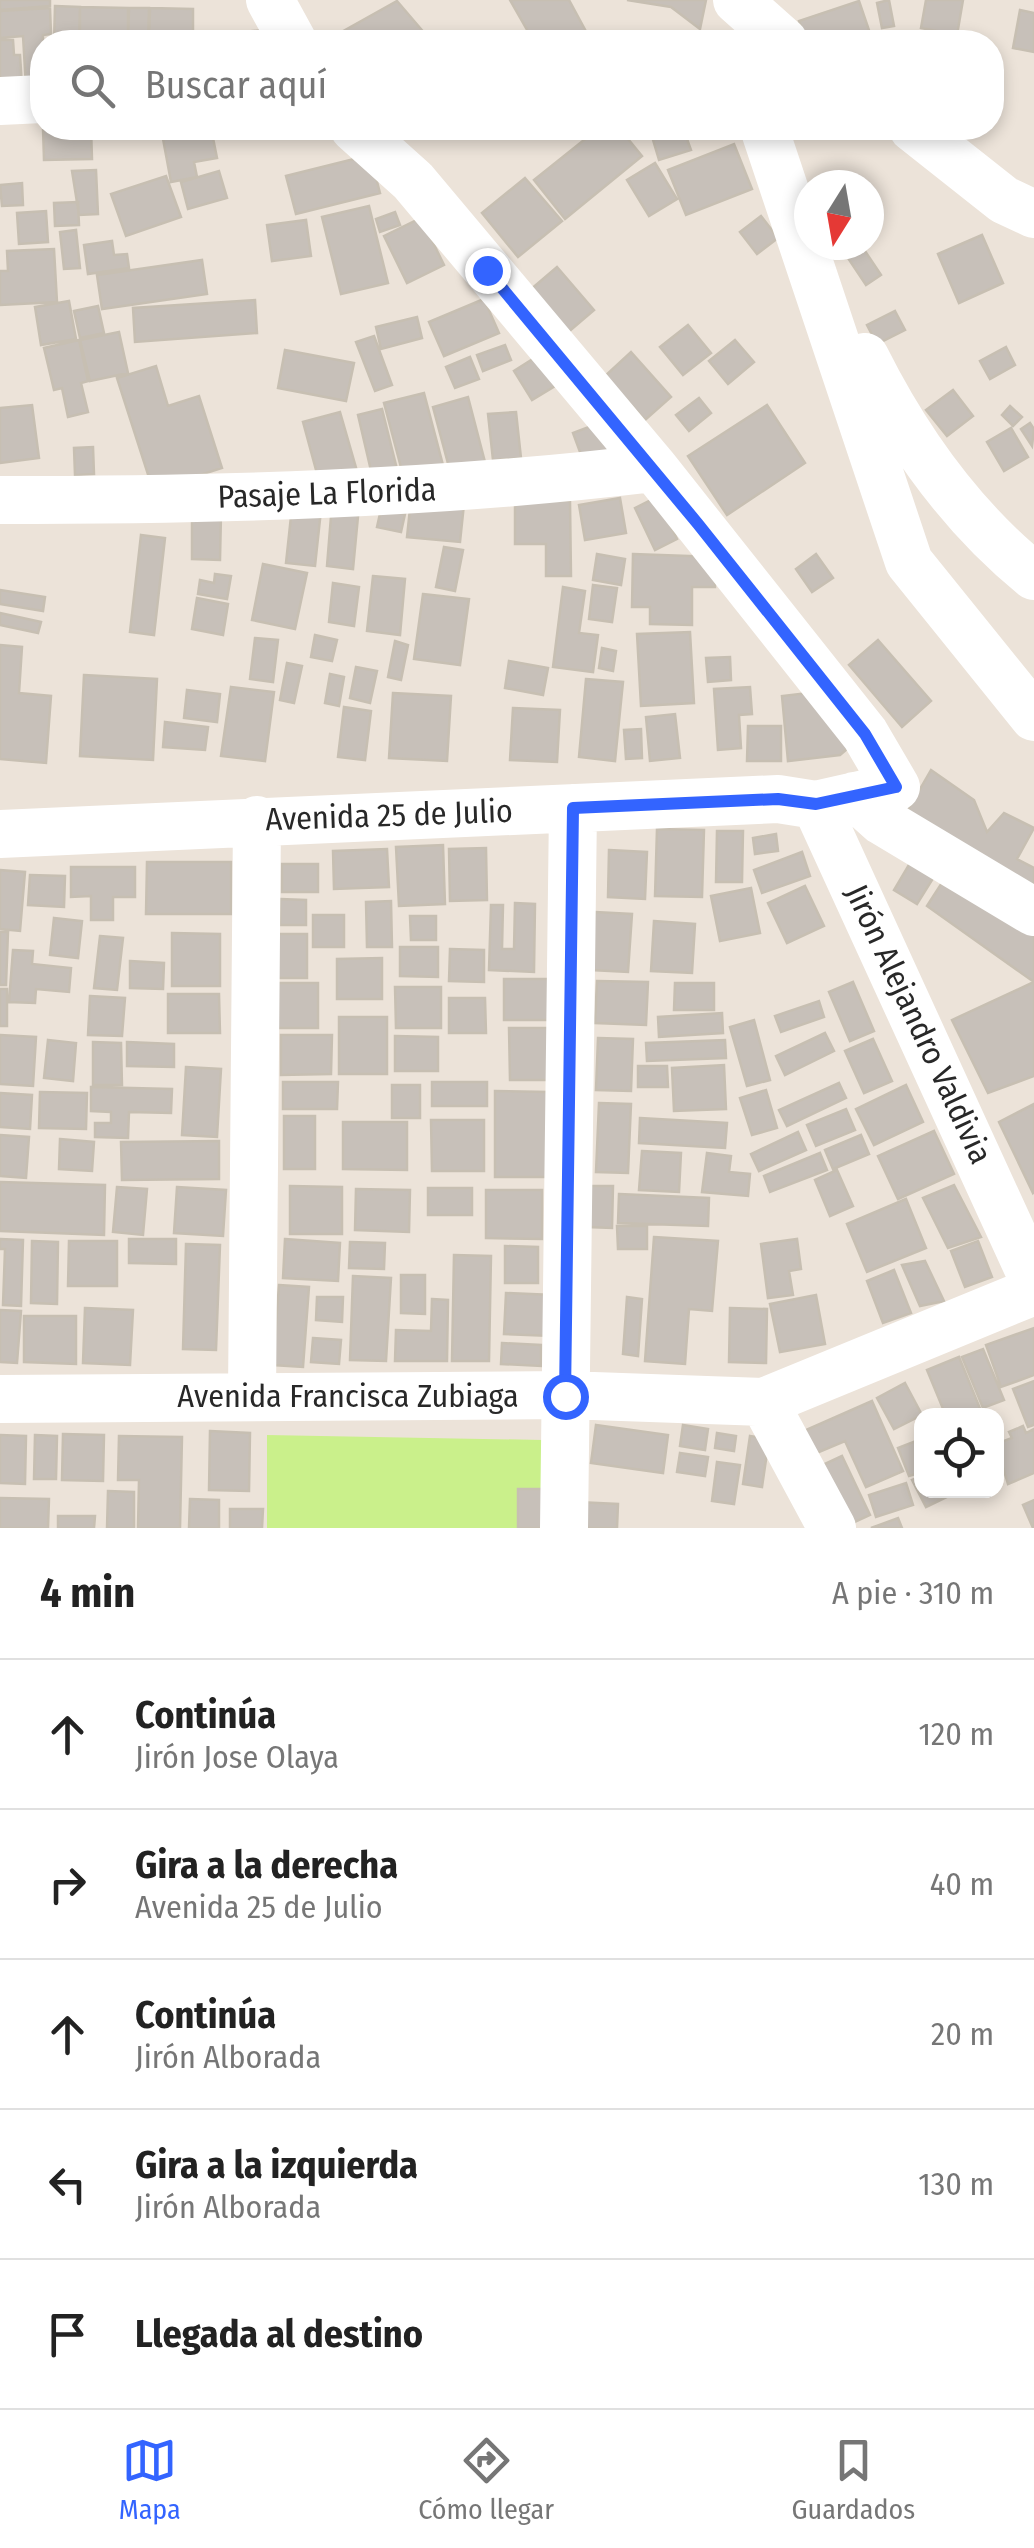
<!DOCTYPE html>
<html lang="es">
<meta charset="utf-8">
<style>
body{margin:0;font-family:"Fira Sans Condensed",sans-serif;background:#f6f6f6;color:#222}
.controls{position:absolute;right:30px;bottom:30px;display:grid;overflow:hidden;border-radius:20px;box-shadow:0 5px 15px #0003}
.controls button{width:90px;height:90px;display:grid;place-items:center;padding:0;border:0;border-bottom:2px solid #e0e0e0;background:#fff;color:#222;font:50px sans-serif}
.compass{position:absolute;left:794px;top:170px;width:90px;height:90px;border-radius:50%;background:#fff;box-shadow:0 5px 15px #0003;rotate:191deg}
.stop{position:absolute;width:30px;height:30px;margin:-22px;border:8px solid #3364ff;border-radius:50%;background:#fff}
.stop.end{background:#3364ff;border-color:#fff;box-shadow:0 2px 10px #0008}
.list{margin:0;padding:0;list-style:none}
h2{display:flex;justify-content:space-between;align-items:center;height:130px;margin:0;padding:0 40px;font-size:42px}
h2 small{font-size:32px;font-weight:400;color:#767676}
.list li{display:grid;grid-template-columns:65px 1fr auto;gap:30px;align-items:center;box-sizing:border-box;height:150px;padding:0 40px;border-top:2px solid #e0e0e0}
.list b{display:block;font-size:38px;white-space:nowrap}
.list p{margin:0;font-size:32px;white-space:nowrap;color:#767676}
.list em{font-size:32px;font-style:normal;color:#767676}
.icon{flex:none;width:55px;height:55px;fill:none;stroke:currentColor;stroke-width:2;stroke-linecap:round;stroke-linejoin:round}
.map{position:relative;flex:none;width:1034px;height:1528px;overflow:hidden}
.search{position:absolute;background:#fff;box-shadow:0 5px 15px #0003;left:30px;right:30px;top:30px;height:110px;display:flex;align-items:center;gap:25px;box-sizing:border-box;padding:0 35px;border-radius:40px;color:#767676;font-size:38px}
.sheet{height:880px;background:#fff}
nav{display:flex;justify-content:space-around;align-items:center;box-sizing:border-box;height:140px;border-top:2px solid #e0e0e0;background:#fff;font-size:28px;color:#767676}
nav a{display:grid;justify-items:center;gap:5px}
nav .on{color:#3364ff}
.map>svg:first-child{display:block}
.pitch{fill:#caf08b}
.building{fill:#c7c0b9;stroke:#c7bfb2;stroke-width:2.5}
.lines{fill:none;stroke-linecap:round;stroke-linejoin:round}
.minor{stroke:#fff;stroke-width:48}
.route{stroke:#3364ff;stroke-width:12}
.labels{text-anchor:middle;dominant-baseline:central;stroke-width:8;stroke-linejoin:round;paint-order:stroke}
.street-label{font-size:32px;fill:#282828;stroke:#fff}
</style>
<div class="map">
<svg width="1034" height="1528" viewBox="0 0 1034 1528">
<rect width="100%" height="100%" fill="#ece3d9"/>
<path class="pitch" d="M267,1435l276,5 -1,88h-275z"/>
<path class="building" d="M0,0h50v6l-50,4z
M510,0h59l20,37 -9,5h-46z
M627,0h79l-6,29 -29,-22z
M889,0l5,26 -12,2 -5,-25z
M926,0h37l-6,35 -36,-7z
M397,1l35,41h-86l-8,-8z
M859,1l13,38 -66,3 -7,-21z
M55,6l25,1 -1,35h-25z
M80,7l48,1v32l-48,2z
M50,8l1,26 -8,1 -1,51 -16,1 -3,-51 -23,2v-27z
M129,8h20l-1,34h-20z
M150,8l43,1v33h-44z
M1020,10l14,3v39l-21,-4z
M277,29l1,13h-70v-7z
M970,37v5h-50v-2z
M0,40h13l1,15h6l2,32h-22z
M43,128h48l1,31 -48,1z
M161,128h50l6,30 -23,4 3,15 -26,5z
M599,128h20l23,28 -77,63 -31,-39z
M666,128h17l8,22 -32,10 -8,-27z
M734,144l18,45 -66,26 -18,-45z
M370,155l10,38 -84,21 -10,-38z
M655,163l22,36 -28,17 -22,-36z
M96,170l2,44 -19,1 -7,-44z
M219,171l8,27 -39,11 -7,-27z
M166,176l15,41 -55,19 -15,-42z
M525,178l37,43 -44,36 -36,-44z
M22,183l1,22 -21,1 -2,-21z
M78,202l1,23 -24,1 -1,-23z
M369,206l19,77 -47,11 -19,-77z
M46,211l2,31 -29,2 -2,-31z
M395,212l5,13 -20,7 -4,-13z
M761,216l17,22 -21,16 -17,-22z
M421,218l23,47 -37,18 -23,-47z
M306,220l5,36 -39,5 -5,-36z
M76,230l4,38 -16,1 -4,-37z
M982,235l21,48 -44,20 -21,-49z
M112,241l2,14 13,-1 2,14 -41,6 -4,-29z
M854,245h7l20,30 -15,10 -22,-33z
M54,249l3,53 -57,3v-34h8l-1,-20z
M202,260l5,34 -105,15 -5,-34z
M557,267l37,43 -28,24 -37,-43z
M484,299l15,34 -55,23 -15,-34z
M255,300l2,33 -122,9 -2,-34z
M69,301l7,38 -35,6 -6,-38z
M98,306l6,27 -24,5 -6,-27z
M895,311l10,19 -28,14 -10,-19z
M417,317l5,21 -41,11 -5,-22z
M688,325l23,28 -28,22 -23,-28z
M119,332l9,41 -38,8 -10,-41z
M374,336l18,49 -17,6 -19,-49z
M79,340l9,41 -7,2 7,29 -20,5 -6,-29 -8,2 -10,-42z
M735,340l19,22 -26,22 -19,-23z
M505,345l6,15 -28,11 -6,-16z
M1006,347l9,18 -25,14 -10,-18z
M285,350l69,13 -8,38 -68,-13z
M631,352l40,45 -26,23 -40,-44z
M470,357l9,22 -24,9 -9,-21z
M536,357l19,29 -23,14 -18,-29z
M156,366l12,40 31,-10 23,72 -69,22 -36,-112z
M953,390l20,26 -26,20 -21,-26z
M424,393l19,72 -40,10 -19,-72z
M468,397l17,65 -35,9 -17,-64z
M699,398l12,15 -22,18 -13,-16z
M32,405l7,53 -39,5v-55z
M767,405l38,58 -78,52 -39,-59z
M1010,406l12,11 -9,9 -11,-11z
M382,409l15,60 -25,6 -14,-60z
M340,412l17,59 -38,10 -16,-59z
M516,412l5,46 -28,2 -5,-46z
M607,420l12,30 -35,13 -11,-30z
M1030,423l4,6 -2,17 -11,-17z
M1011,428l17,29 -24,14 -17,-29z
M93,447l1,27 -19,1 -1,-27z
M657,497l20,42 -22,11 -20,-42z
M620,498l6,35 -41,7 -6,-35z
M411,499l53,5 -4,38 -53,-5z
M515,501h55l1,75h-25v-32h-31z
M332,504l27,2 -6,63 -26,-3z
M292,507l29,3 -6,56 -29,-3z
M381,509l24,5 -4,18 -24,-5z
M192,513l29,1 -1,46 -28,-1z
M141,535l24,3 -11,97 -24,-3z
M444,547l19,3 -8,41 -19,-4z
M597,554l28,5 -4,26 -28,-5z
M633,554l83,3 -1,30h-23v38l-42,-1v-17h-18z
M816,554l17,24 -21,14 -16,-23z
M263,564l44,9 -12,56 -43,-9z
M215,574l16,2 -4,23 -29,-5 2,-14 14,3z
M373,576l32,3 -5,56 -33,-4z
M333,583l26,4 -5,39 -25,-4z
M593,585l24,3 -5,34 -23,-3z
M563,587l22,4 -6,42 19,2 -5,37 -40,-5z
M0,590l45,7 -2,14 -43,-7z
M423,594l46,5 -9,66 -46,-6z
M197,598l31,6 -5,31 -31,-6z
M0,613l41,9 -3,11 -38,-8z
M690,632l4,71 -53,3 -4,-72z
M315,635l22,5 -5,21 -21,-4z
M255,638l23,2 -5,42 -23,-3z
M878,640l53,61 -29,26 -53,-62z
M395,641l13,4 -7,35 -13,-3z
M0,645l22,2 -3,46 32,3 -5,67 -46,-4z
M602,648l14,3 -3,20 -14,-3z
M730,657l1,23 -23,2 -2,-24z
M509,661l39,7 -5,27 -38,-7z
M287,663l15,3 -8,37 -14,-3z
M356,667l21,4 -7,32 -20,-5z
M330,674l14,3 -5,29 -14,-3z
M84,675l73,4 -4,81 -73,-4z
M586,679l37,3 -8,79 -36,-4z
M231,687l43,5 -9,69 -44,-5z
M750,687l2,27 -13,1 2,33 -23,2 -4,-61z
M187,690l33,4 -3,28 -33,-4z
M816,692l38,51 -14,12 -52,6 -6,-65z
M393,693l58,3 -4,65 -58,-3z
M344,707l27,4 -6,49 -27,-3z
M513,708l47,2 -3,52 -47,-2z
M675,714l5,44 -30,3 -4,-44z
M165,722l43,5 -3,23 -42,-3z
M748,726h33v35h-34z
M641,729l1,29 -16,1 -2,-29z
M931,770l43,30 13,32 17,-19 30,15 -17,31 17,9v22l-130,-73z
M657,829l47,1 -2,67 -47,-1z
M717,831h26l-1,51h-26z
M776,834l2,17 -23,3 -2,-16z
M443,845l2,59 -46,2 -3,-59z
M486,848l1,52 -37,1 -1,-52z
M387,849l2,38 -55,2 -1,-38z
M609,850l38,2 -2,47 -37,-2z
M802,852l8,24 -48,17 -8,-23z
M913,858l24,14 -20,32 -23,-14z
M147,862h84v52h-85z
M282,864h36v28h-36z
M71,867h64v30h-22v23h-22v-24l-20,1z
M0,870l25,2 -5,59 -20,-2z
M30,875l35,1 -1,31 -36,-2z
M943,881l91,45v56l-107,-76z
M805,886l19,40 -37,17 -19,-40z
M751,888l9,45 -40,8 -9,-45z
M280,899l26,1v25h-26z
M391,901l1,46h-25l-1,-45z
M515,903l20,1 -1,68 -45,-2 2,-65h12l-1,44h12z
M595,912l37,2 -4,58 -37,-2z
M313,915h31v32h-31z
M410,916h26v24h-25z
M54,918l28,3 -4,37 -28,-3z
M654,921l41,3 -3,49 -41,-2z
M0,932h8l-2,53h-6z
M172,933l48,1v52h-48z
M273,934h34v44h-35z
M100,936l23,2 -6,52 -23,-2z
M400,947h38v30l-38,-1z
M450,949l34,1v32l-35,-1z
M13,950l20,1 -1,13 39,4 -2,24 -33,-3 -1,14 -26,-1z
M382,958v41h-45v-40z
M130,961l34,2 -1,26 -33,-1z
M504,979h48v41h-48z
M597,981l51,1 -2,43 -51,-2z
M853,982l21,49 -24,10 -21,-49z
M1034,982v94l-46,17 -36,-73z
M276,983h42v45h-42z
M675,983h39v27h-40z
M395,987h46v41h-45z
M0,989h7v37h-7z
M168,994h51l1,39h-52z
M90,996l35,2 -3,38 -34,-1z
M449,998h36l1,35h-37z
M819,1001l5,16 -43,15 -6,-16z
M722,1013l1,20 -64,4 -1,-20z
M339,1017h48v57h-48z
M754,1020l16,60 -23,6 -17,-59z
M509,1028h53v52h-52z
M825,1033l9,18 -49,24 -9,-19z
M0,1035l36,2 -3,49 -33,-2z
M281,1035h51l-1,39 -50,1z
M395,1036l43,1v34h-43z
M598,1038l35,1 -2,52 -35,-1z
M873,1039l19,42 -28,12 -19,-42z
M48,1040l28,3 -3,38 -29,-3z
M725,1040l1,18 -79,3 -1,-18z
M93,1042l28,1 1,42h-29z
M127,1042l47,2v23l-47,-1z
M724,1065l2,44 -52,2 -2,-43z
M638,1066h29l1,21h-30z
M186,1067l35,2 -4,68 -35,-2z
M283,1082h55l-1,27h-54z
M432,1082h55v24h-55z
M839,1083l7,15 -59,28 -8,-16z
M392,1085h28v33h-28z
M906,1085l17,37 -49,23 -18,-36z
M91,1087l81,2 -1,24 -42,-1 -1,26 -33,-1v-14h16v-11l-20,-1z
M766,1090l11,38 -25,7 -12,-37z
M495,1091l54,1v85h-54z
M40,1092l47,1 -1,36 -47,-1z
M0,1093l32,2 -2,34 -30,-2z
M599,1103l32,1 -3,69 -32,-1z
M1034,1104v88l-1,1 -34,-71z
M846,1109l9,21 -39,16 -9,-21z
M284,1116h31v53h-31z
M640,1118l87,5 -2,25 -86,-5z
M431,1120h53v51h-52z
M343,1122h64v48l-64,-1z
M934,1131l20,43 -56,25 -20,-43z
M798,1132l8,18 -47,21 -8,-17z
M0,1135l29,2 -3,41 -26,-2z
M861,1135l8,19 -36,15 -8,-19z
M60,1139l34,3 -2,29 -33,-2z
M219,1141v38l-97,1 -1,-38z
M642,1151l39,2 -2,39 -40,-2z
M707,1153l24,3 -2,16 21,2 -2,22 -46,-4z
M820,1153l7,17 -57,22 -6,-16z
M837,1170l16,36 -23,10 -15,-36z
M0,1182l105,3 -1,50 -104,-4z
M954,1185l27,52 -33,11 -25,-50z
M290,1186l52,1v47h-52z
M589,1186h24l-1,42 -25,-1z
M117,1187l30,2 -4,46 -30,-3z
M177,1187l49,3 -3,46 -49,-3z
M428,1188h44v27h-44z
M356,1189l54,1 -1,42 -54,-2z
M486,1190h56v49l-56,-1z
M619,1194l90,4 -1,28 -90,-3z
M906,1199l20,49 -59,24 -20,-48z
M617,1226h30v23h-29z
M654,1237l64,4 -6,70 -23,-2 -4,55 -40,-3z
M0,1239l23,1 -2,66 -18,-1 2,-56h-5z
M129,1239h47v25l-47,-1z
M285,1239l55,4 -2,38 -55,-3z
M797,1239l4,30 -12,2 4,24 -25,3 -7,-54z
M32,1241l26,1 -1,62 -26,-1z
M69,1241h48v45h-49z
M978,1241l14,36 -27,10 -14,-36z
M350,1242l35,1 -1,26 -35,-1z
M186,1244l34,1 -4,105 -33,-1z
M505,1246l33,1v36h-33z
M454,1255l37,1 -2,105h-37z
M925,1261l19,40 -24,5 -18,-41z
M894,1270l17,43 -28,10 -16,-42z
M401,1275h24v39l-24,-1z
M353,1276l38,2 -5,83 -36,-1z
M279,1285l30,2 -6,80 -30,-2z
M506,1293l47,2 -2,41 -47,-2z
M816,1295l9,49 -45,8 -10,-48z
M317,1297h26l-1,25 -26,-2z
M627,1297l15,2 -4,57 -15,-2z
M432,1299l16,1 -1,61h-52l1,-31 35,1z
M85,1308l48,2 -3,55 -47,-2z
M730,1308l37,1 -1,54 -37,-1z
M0,1310l21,1 -4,52 -17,-1z
M24,1316h52v48l-52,-2z
M1034,1328v47l-33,12 -15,-42z
M313,1338l28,2 -2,24 -28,-2z
M502,1343l39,2v21l-40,-2z
M983,1349l21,51 -21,8 -21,-51z
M959,1357l22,54 -35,5 -19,-46z
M1034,1381v44l-6,2 -15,-38z
M905,1383l17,32 -28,14 -17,-31z
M872,1401l31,70 -37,16 -21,-46 -31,13 -10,-23z
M596,1425l72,10 -5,38 -72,-10z
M683,1425l25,4 -3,21 -25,-4z
M1023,1426l3,7 8,-4v44l-26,11 -12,-40 16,-6 -3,-6z
M210,1431l40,2 -1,58 -40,-1z
M717,1433l19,3 -2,15 -19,-3z
M63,1434l41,1 -1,46 -41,-1z
M0,1435l26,1 -1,48 -25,-1z
M35,1435l22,1 -1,43h-22z
M119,1436l63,1 -2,91h-42l1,-48h-21z
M750,1436l19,3 -7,48 -19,-3z
M921,1439l1,33 -13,4 -11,-28z
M680,1453l28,4 -3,19 -28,-4z
M842,1456l28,59 -24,11 -28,-59z
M717,1462l23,3 -6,39 -22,-3z
M922,1476v14h24l3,6 -23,11 -14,-27z
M906,1483l7,22 -37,12 -7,-22z
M518,1489h25l-1,39h-24z
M108,1491l26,1v36h-27z
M0,1498l49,1 -1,29h-48z
M190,1499l29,1v28h-30z
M1034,1500v28h-1l-10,-23z
M577,1502l41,2 -1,24h-41z
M230,1509h33l-1,19h-32z
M58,1516h37l-1,12h-36z
M898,1518l4,10h-31z"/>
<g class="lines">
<path class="minor" d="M270,0l23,42
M737,0l47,42
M0,101l42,-2
M354,128l59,53 241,287 211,266 31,53 -80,18
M764,128l145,434 125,155
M913,128l91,72 30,14
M865,357c42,84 95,159 169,219
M0,500c218,0 437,-6 654,-32
M854,796l28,25 152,91
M0,834l778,-35 38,6 218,476
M252,1395l5,-575
M0,1399l565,-4 199,7 270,-111
M764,1402l68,126
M564,1528l9,-720"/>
</g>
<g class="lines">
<path class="route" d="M487,270l211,254 167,210 31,53 -80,17 -38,-5 -205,9 -8,588"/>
</g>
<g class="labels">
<g class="street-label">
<text transform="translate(327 493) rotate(-2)">Pasaje La Florida</text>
<text transform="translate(389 815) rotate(-2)">Avenida 25 de Julio</text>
<text transform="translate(919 1024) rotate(65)">Jirón Alejandro Valdivia</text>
<text x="348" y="1396">Avenida Francisca Zubiaga</text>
</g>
</g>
</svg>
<div class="controls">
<button><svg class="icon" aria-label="locate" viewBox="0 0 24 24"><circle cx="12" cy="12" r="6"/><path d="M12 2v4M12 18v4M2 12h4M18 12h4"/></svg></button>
</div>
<svg class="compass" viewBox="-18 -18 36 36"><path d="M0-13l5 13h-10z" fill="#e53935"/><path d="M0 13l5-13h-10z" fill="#767676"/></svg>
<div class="stop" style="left:565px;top:1396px"></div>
<div class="stop end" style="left:487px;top:270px"></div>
<div class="search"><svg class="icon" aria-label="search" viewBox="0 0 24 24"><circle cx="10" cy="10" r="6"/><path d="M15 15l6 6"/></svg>Buscar aquí</div>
</div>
<section class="sheet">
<h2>4 min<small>A pie · 310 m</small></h2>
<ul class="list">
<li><svg class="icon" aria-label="ahead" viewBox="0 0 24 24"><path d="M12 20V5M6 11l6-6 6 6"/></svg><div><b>Continúa</b><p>Jirón Jose Olaya</p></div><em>120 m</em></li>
<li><svg class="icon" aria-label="right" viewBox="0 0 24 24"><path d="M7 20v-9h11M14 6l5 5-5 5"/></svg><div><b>Gira a la derecha</b><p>Avenida 25 de Julio</p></div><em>40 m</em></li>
<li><svg class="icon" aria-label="ahead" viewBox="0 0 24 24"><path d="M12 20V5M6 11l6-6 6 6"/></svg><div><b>Continúa</b><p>Jirón Alborada</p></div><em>20 m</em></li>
<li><svg class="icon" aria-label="left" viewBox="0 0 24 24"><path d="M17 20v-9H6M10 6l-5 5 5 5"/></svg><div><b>Gira a la izquierda</b><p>Jirón Alborada</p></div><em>130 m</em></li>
<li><svg class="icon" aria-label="arrive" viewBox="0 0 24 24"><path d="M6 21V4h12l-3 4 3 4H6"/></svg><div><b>Llegada al destino</b></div></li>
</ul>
</section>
<nav>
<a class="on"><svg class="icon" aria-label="map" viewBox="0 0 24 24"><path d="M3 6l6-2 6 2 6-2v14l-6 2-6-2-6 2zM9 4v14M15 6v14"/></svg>Mapa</a>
<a><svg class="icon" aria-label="directions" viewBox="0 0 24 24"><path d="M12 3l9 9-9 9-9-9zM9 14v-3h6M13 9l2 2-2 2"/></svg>Cómo llegar</a>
<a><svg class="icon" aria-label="saved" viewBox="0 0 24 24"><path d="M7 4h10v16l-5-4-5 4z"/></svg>Guardados</a>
</nav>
